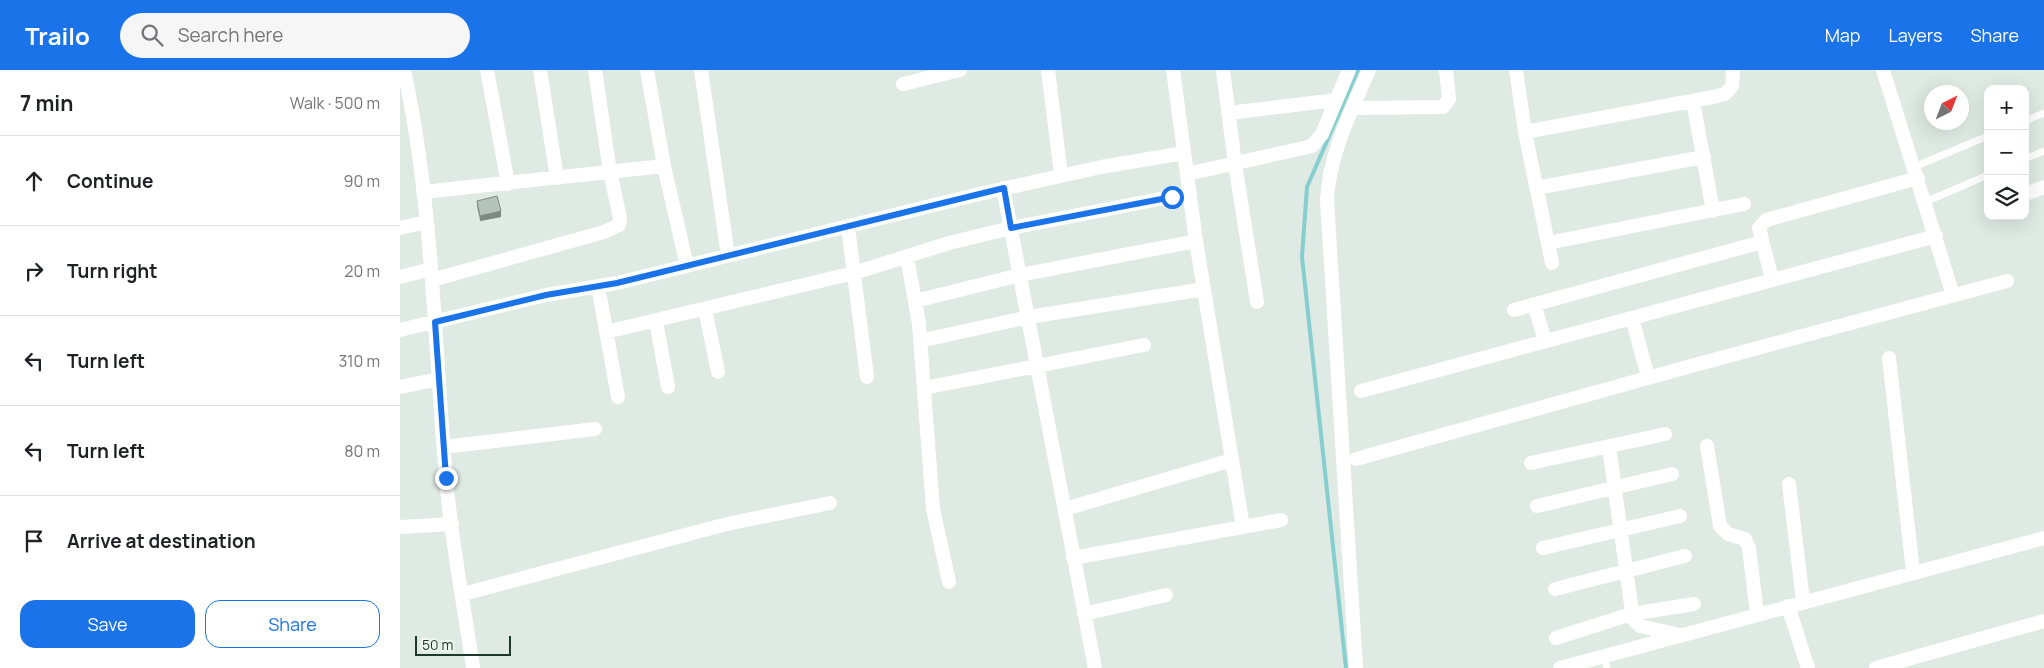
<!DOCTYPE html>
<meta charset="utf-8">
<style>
body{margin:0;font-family:Manrope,sans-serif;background:#f6f6f6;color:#202124}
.controls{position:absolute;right:15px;top:15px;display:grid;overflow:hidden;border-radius:10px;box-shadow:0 5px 20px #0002}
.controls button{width:45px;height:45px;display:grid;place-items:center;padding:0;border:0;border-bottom:1px solid #e0e0e0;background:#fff;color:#202124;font:25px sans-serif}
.compass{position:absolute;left:1524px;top:15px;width:45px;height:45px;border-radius:50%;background:#fff;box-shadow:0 5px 20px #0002;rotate:42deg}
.scale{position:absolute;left:15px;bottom:12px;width:96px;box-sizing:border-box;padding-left:5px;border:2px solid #20392f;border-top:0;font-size:14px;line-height:18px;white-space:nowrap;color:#20392f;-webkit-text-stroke:4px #eef6f1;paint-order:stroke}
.stop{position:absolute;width:15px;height:15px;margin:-11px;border:4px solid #1a73e8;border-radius:50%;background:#fff}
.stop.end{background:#1a73e8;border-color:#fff;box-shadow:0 1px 5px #0008}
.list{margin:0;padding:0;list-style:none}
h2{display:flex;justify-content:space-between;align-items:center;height:65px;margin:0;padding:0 20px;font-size:21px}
h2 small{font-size:16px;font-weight:400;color:#757577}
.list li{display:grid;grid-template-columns:32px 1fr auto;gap:15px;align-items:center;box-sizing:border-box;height:90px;padding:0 20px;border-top:1px solid #e0e0e0}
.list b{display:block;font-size:19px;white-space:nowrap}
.list em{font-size:16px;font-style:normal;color:#757577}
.actions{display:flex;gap:10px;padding:15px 20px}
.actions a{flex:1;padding:11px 0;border:1px solid #1a73e8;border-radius:15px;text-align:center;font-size:18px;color:#1a73e8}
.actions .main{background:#1a73e8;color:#fff}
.icon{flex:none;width:28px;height:28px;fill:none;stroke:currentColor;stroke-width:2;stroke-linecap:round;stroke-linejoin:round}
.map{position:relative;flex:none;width:1644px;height:598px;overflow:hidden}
header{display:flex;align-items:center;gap:30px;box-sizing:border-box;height:70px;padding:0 25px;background:#1a73e8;color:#fff}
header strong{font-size:24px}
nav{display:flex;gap:28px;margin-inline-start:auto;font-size:18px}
.search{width:350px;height:45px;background:#f6f6f6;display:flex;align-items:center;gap:12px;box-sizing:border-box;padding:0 18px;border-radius:28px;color:#757577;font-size:19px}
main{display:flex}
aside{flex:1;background:#fff}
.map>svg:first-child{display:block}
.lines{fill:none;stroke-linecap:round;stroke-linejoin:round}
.stream{stroke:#86cecf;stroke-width:4}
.service{stroke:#fff;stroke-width:7}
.minor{stroke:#fff;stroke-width:14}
.wall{fill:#9ba9a1}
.shaded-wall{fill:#7e8983}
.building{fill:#b4c4bb;stroke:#7e8983}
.route{stroke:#1a73e8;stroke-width:6}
</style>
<header>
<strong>Trailo</strong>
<div class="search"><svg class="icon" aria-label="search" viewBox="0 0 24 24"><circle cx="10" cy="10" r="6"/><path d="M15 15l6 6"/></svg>Search here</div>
<nav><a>Map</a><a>Layers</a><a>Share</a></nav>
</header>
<main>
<aside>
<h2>7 min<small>Walk · 500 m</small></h2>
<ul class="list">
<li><svg class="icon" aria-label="ahead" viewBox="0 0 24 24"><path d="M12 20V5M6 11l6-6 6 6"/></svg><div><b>Continue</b></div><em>90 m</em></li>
<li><svg class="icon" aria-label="right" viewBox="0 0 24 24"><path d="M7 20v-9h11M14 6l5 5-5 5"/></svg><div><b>Turn right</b></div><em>20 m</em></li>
<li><svg class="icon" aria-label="left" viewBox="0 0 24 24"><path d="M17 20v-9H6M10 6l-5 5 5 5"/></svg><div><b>Turn left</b></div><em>310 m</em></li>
<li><svg class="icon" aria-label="left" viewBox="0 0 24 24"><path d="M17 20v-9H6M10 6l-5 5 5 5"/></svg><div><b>Turn left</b></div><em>80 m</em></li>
<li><svg class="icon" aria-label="arrive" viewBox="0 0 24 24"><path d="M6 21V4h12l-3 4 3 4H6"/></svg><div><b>Arrive at destination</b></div></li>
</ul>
<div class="actions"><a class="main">Save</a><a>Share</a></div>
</aside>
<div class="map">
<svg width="1644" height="598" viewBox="0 0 1644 598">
<rect width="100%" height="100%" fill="#deeae3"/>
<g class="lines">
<path class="stream" d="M946,598l-44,-411 5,-70 51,-117"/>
<path class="service" d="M1625,51l19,-8
M1625,89l19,-8
M1514,97l74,-31
M1525,132l63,-27
M1204,586l3,12"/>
<path class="minor" d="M4,0c29,133 30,271 42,407 5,64 18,127 27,191
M87,0l21,114
M140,0l17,108
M247,0l17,96 23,100
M301,0l27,186
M648,0l13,105
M773,0l23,171 47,286
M823,0l12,94 22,138
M1116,0l9,62 27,131
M1483,0l70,225
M503,14l57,-14
M1293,31l20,110
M953,38l90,-1 6,-8 -3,-29
M828,43l108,-13
M1125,62l188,-35 12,-3 7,-8 1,-16
M787,104l125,-28 10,-12 27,-64
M603,118l92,480
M1136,118l168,-31
M23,122l241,-26
M1625,124l19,-7
M448,157l19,150
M0,158l26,-6
M1148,173l196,-39
M507,187l12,67 14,185 16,73
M0,207l31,-8
M1372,209l-13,-51 7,-8 152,-42
M32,210l172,-48 15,-7 1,-7 -10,-46 -15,-102
M198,216l20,111
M515,231l105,-26 176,-34
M1134,234l11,37
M305,239l13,63
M1114,240l248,-68
M1232,248l16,59
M256,251l12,66
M0,260l146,-35 71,-12 362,-89 122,-27 83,-14
M206,262l248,-59 95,-30 62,-15 179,-35
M520,271l109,-24 175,-28
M1489,288l24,214
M0,317l39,-8
M524,318l220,-43
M961,321l575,-155
M1307,376l13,80 8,8 17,5 4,9 8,66
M44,377l151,-18
M1209,377l24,172 7,7 36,8
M956,389l335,-93 316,-85
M1131,393l134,-29
M1389,414l14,117
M1137,436l135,-32
M665,439l167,-49
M0,457l52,-3
M1143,478l137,-32
M673,488l208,-38
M1155,519l130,-33
M63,524l264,-70 103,-21
M1388,536l20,62
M684,544l82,-19
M1156,568l75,-24 63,-10
M956,598l-29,-468c2,-45 24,-89 42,-130
M1160,598l484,-130
M1476,598l168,-47"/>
</g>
<path class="wall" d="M77,131l24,16 -21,4 -3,-14z"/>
<path class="shaded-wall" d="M101,141v6l-21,4v-5z"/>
<path class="building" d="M97,126l4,15 -21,5 -3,-15z"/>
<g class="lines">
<path class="route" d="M46,408l-11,-156 111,-27 71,-12 387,-95 7,40 161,-31"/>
</g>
</svg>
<div class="controls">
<button>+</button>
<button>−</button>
<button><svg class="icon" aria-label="layers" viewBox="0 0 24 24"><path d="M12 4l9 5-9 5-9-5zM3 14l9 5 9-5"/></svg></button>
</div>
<svg class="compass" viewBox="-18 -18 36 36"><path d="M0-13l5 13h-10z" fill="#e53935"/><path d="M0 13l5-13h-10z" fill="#757577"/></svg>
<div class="scale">50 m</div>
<div class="stop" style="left:772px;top:127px"></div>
<div class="stop end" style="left:46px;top:408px"></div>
</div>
</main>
